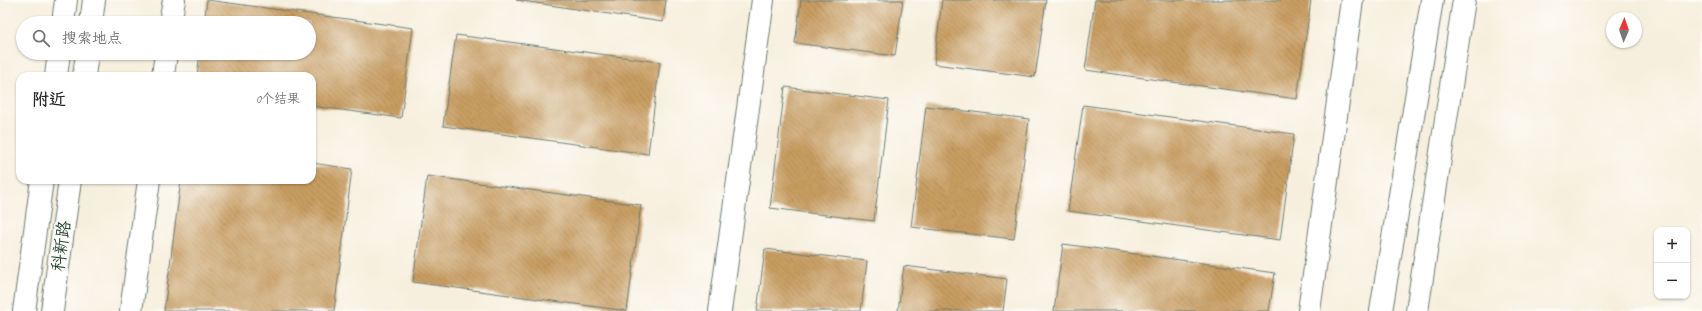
<!DOCTYPE html>
<html lang="zh">
<meta charset="utf-8">
<style>
body{margin:0;font-family:Caveat,"LXGW WenKai TC",sans-serif;background:#f2f2f2;color:#222}
.controls{position:absolute;right:12px;bottom:12px;display:grid;overflow:hidden;border-radius:8px;box-shadow:0 1px 3px #0004}
.controls button{width:36px;height:36px;display:grid;place-items:center;padding:0;border:0;border-bottom:1px solid #e0e0e0;background:#fff;color:#222;font:20px sans-serif}
.compass{position:absolute;left:1606px;top:12px;width:36px;height:36px;border-radius:50%;background:#fff;box-shadow:0 1px 3px #0004;rotate:2deg}
.list{margin:0;padding:0;list-style:none}
h2{display:flex;justify-content:space-between;align-items:center;height:52px;margin:0;padding:0 16px;font-size:17px}
h2 small{font-size:13px;font-weight:400;color:#767676}
.icon{flex:none;width:22px;height:22px;fill:none;stroke:currentColor;stroke-width:2;stroke-linecap:round;stroke-linejoin:round}
.map{position:relative;flex:none;width:1702px;height:311px;overflow:hidden}
.search{position:absolute;background:#fff;box-shadow:0 1px 3px #0004;left:16px;top:16px;width:300px;height:44px;display:flex;align-items:center;gap:10px;box-sizing:border-box;padding:0 14px;border-radius:22px;color:#767676;font-size:15px}
.panel{position:absolute;background:#fff;box-shadow:0 1px 3px #0004;left:16px;top:72px;width:300px;height:112px;border-radius:12px}
.map>svg:first-child{display:block}
.building{fill:url(#building-back-hatch)}
.lines{fill:none;stroke-linecap:round;stroke-linejoin:round}
.minor-casing{stroke:#6b7b70;stroke-width:24}
.minor{stroke:#fff;stroke-width:22}
.labels{text-anchor:middle;dominant-baseline:central;stroke-width:3;stroke-linejoin:round;paint-order:stroke}
.street-label{font-size:17px;fill:#1f3d34;stroke:#fdfcf7}
</style>
<div class="map">
<svg width="1702" height="311" viewBox="0 0 1702 311">
<defs>
<pattern id="building-back-hatch" width="6" height="6" patternUnits="userSpaceOnUse"><rect width="6" height="6" fill="#c99e62"/><path d="M-1 5l2 2M0 0l6 6M5-1l2 2" fill="none" stroke="#a38252"/></pattern>
</defs>
<rect width="100%" height="100%" fill="#fdfcf7"/>
<filter id="ink" filterUnits="userSpaceOnUse"><feTurbulence type="fractalNoise" baseFrequency=".025" numOctaves="2"/><feDisplacementMap in="SourceGraphic" scale="8" xChannelSelector="R" yChannelSelector="G"/><feConvolveMatrix kernelMatrix="1 2 1 2 8 2 1 2 1" color-interpolation-filters="sRGB"/></filter>
<filter id="wash" filterUnits="userSpaceOnUse"><feTurbulence type="fractalNoise" baseFrequency=".012" numOctaves="4" result="noise"/><feDisplacementMap in="SourceGraphic" scale="16" xChannelSelector="R" yChannelSelector="G"/><feGaussianBlur stdDeviation="0.9" result="paint"/><feColorMatrix in="noise" values="0 0 0 0 0 0 0 0 0 0 0 0 0 0 0 0 0 1.4 0 .05"/><feComposite in="paint" operator="in"/></filter>
<g filter="url(#wash)">
<rect width="100%" height="100%" fill="#f7efde"/>
<g id="blocks">
<path class="building" d="M207,0l206,28 -12,90 -89,-12v-30h-115l3,-23h109v-30h-105z
M516,0h150l-3,22z
M801,0h102l-8,56 -100,-13z
M942,0h104l-11,77 -101,-13z
M1095,0h216l-14,99 -212,-29z
M456,35l204,27 -12,92 -205,-28z
M785,87l104,13 -15,121 -104,-13z
M1083,105l211,29 -14,106 -212,-29z
M926,106l103,13 -15,120 -103,-12z
M312,163l40,6 -18,142h-170l17,-131h131z
M427,176l214,29 -14,106 -214,-29z
M1063,244l212,29 -6,38h-215z
M765,249l102,12 -6,50h-104z
M904,266l103,13 -4,32h-105z"/>
</g>
</g>
<g filter="url(#ink)">
<use href="#blocks" fill-opacity="0" stroke="#6b7b70" stroke-width="1"/>
<g class="lines">
<g class="minor-casing">
<path id="minor" d="M63,23l3,-23
M91,23l3,-23
M170,23l4,-23
M56,76l3,-23
M84,76l3,-23
M163,76l3,-23
M24,311l18,-131
M52,311l18,-131
M131,311l18,-131
M720,311l43,-311
M1309,311l43,-311
M1381,311l51,-311
M1417,311l47,-311"/>
</g>
<use href="#minor" class="minor"/>
</g>
</g>
<g class="labels">
<g class="street-label">
<text transform="translate(61 246) rotate(-82)">科新路</text>
</g>
</g>
</svg>
<div class="controls">
<button>+</button>
<button>−</button>
</div>
<svg class="compass" viewBox="-18 -18 36 36"><path d="M0-13l5 13h-10z" fill="#e53935"/><path d="M0 13l5-13h-10z" fill="#767676"/></svg>
<div class="search"><svg class="icon" aria-label="search" viewBox="0 0 24 24"><circle cx="10" cy="10" r="6"/><path d="M15 15l6 6"/></svg>搜索地点</div>
<section class="panel">
<h2>附近<small>0个结果</small></h2>
<ul class="list">
</ul>
</section>
</div>
